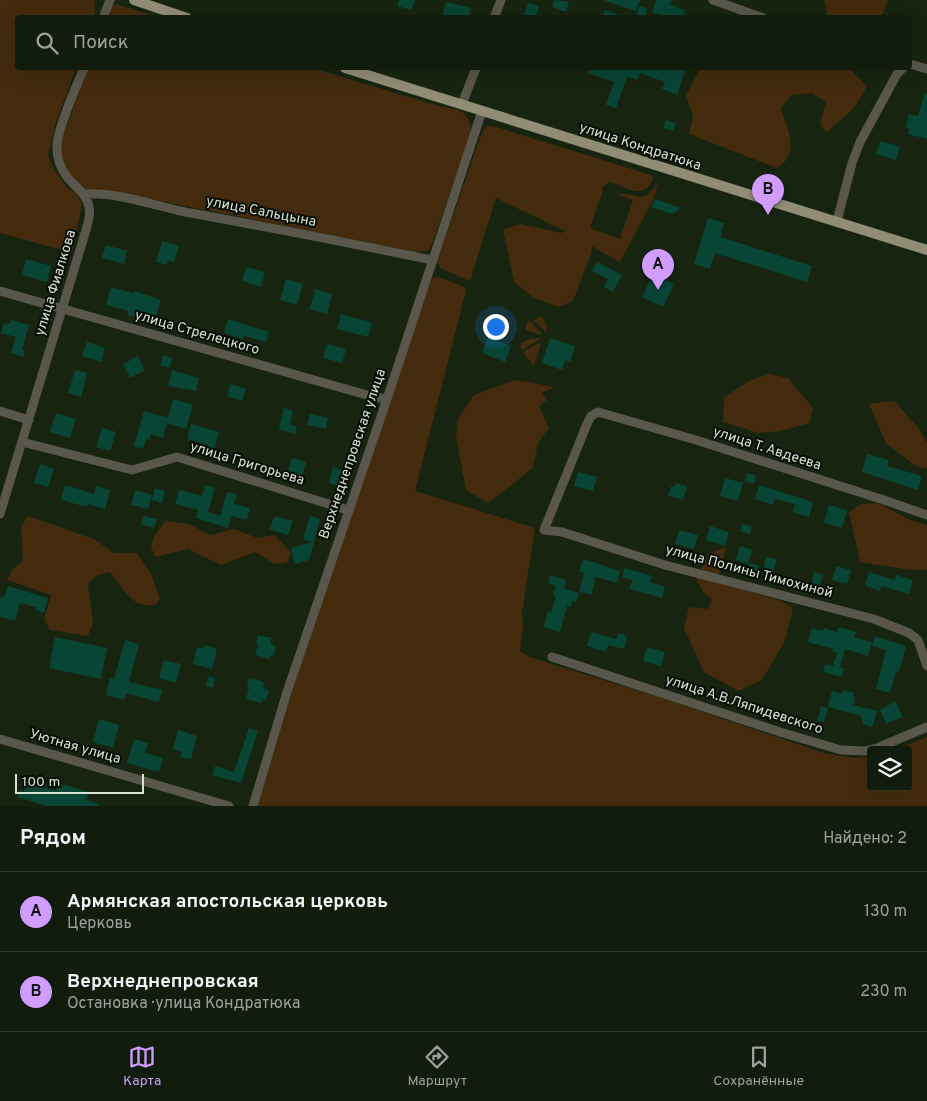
<!DOCTYPE html>
<html lang="ru">
<meta charset="utf-8">
<style>
body{margin:0;font-family:Overpass,sans-serif;background:#1e291a;color:#f1f3f6}
.controls{position:absolute;right:15px;bottom:15px;display:grid;overflow:hidden;border-radius:5px;box-shadow:0 5px 20px #0002}
.controls button{width:45px;height:45px;display:grid;place-items:center;padding:0;border:0;border-bottom:1px solid #303a2d;background:#111c0c;color:#f1f3f6;font:25px sans-serif}
.scale{position:absolute;left:15px;bottom:12px;width:129px;box-sizing:border-box;padding-left:5px;border:2px solid #d8e2d4;border-top:0;font-size:14px;line-height:18px;white-space:nowrap;color:#d8e2d4;-webkit-text-stroke:4px #070c04;paint-order:stroke}
.you{position:absolute;left:495px;top:326px;width:18px;height:18px;margin:-12px;border:4px solid #fff;border-radius:50%;background:#1a73e8;box-shadow:0 0 0 8px #1a73e833}
.badge{display:grid;place-items:center;width:32px;height:32px;border-radius:50%;background:#d09dfe;color:#111;font-size:16px;font-weight:700}
.pin{position:absolute;translate:-50% -41px;filter:drop-shadow(0 1px 2px #0008)}
.pin::after{content:'';position:absolute;top:26px;width:18px;height:15px;background:inherit;clip-path:polygon(0 0,100% 0,50% 100%)}
.list{margin:0;padding:0;list-style:none}
h2{display:flex;justify-content:space-between;align-items:center;height:65px;margin:0;padding:0 20px;font-size:21px}
h2 small{font-size:16px;font-weight:400;color:#9ca19d}
.list li{display:grid;grid-template-columns:32px 1fr auto;gap:15px;align-items:center;box-sizing:border-box;height:80px;padding:0 20px;border-top:1px solid #303a2d}
.list b{display:block;font-size:19px;white-space:nowrap}
.list p{margin:0;font-size:16px;white-space:nowrap;color:#9ca19d}
.list em{font-size:16px;font-style:normal;color:#9ca19d}
.icon{flex:none;width:28px;height:28px;fill:none;stroke:currentColor;stroke-width:2;stroke-linecap:round;stroke-linejoin:round}
.map{position:relative;flex:none;width:927px;height:806px;overflow:hidden}
.search{position:absolute;background:#111c0c;box-shadow:0 5px 20px #0002;left:15px;right:15px;top:15px;height:55px;display:flex;align-items:center;gap:12px;box-sizing:border-box;padding:0 18px;border-radius:5px;color:#9ca19d;font-size:19px}
.sheet{height:225px;background:#111c0c}
nav{display:flex;justify-content:space-around;align-items:center;box-sizing:border-box;height:70px;border-top:1px solid #303a2d;background:#111c0c;font-size:14px;color:#9ca19d}
nav a{display:grid;justify-items:center;gap:2px}
nav .on{color:#d09dfe}
.map>svg:first-child{display:block}
.green{fill:#442b0d}
.building{fill:#084535}
.lines{fill:none;stroke-linecap:round;stroke-linejoin:round}
.minor{stroke:#59574b;stroke-width:9}
.major{stroke:#918d75;stroke-width:10}
.labels{text-anchor:middle;dominant-baseline:central;stroke-width:4;stroke-linejoin:round;paint-order:stroke}
.street-label{font-size:14px;fill:#d8e2d4;stroke:#070c04}
</style>
<div class="map">
<svg width="927" height="806" viewBox="0 0 927 806">
<rect width="100%" height="100%" fill="#172510"/>
<path class="green" d="M0,0h95l-1,17 -76,1v50h58l-20,54 -8,33 5,13 14,20 10,6 5,11 -10,47 -21,-5 -51,-14z
M824,0h64l-7,18 -53,-1z
M115,4l43,13 -52,1 4,-10z
M88,68h224l130,39c19,2 31,6 28,29l-38,108 -4,7 -12,1 -291,-58 -43,-5 -15,-17 -8,-25z
M700,68h149l18,19 -13,21 -28,25 -6,-9 6,-22 -14,-9 -21,2 -10,14c7,22 20,44 -4,59l-88,-34 4,-18 -7,-20z
M488,126h5l158,49 2,4c-10,22 -26,8 -43,3l-8,5 1,3 -13,38 30,11 13,-39 -15,-5c19,-6 22,14 40,-12l-4,15 -34,64 -28,-16 -1,8 -18,47 -15,6 -24,-9 -20,-16 -11,-53 18,-5 41,9 3,-2 -69,-33 -26,83 -30,-13 -3,-7 46,-131z
M438,277l25,9 3,4 -51,201 120,37 -13,84 1,14 -3,25 9,6 130,40 168,57 29,4 15,-2v31h37v-37h-14l33,-13v69h-671l16,-48 42,-139 118,-341z
M542,316l5,11 -1,5 -13,-12z
M530,321l12,13v1l-14,-4 -3,-2 2,-7z
M540,338v1l-18,11 -2,-4c4,-8 12,-7 20,-8z
M539,343h2l-7,22 -2,-1 -9,-12z
M769,374l19,4 25,30 -3,15 -30,8 -22,2 -35,-11 1,-25 27,-17z
M515,380l40,7 -13,6 5,7 -8,6 10,22 -11,15 -5,25 -45,35 -22,-13 -10,-53 2,-18 16,-24z
M894,401l23,25 10,16v26l-10,-1 -31,-24 -17,-39z
M878,503l32,17 17,5v45h-16l-51,-8 -11,-50 12,-8z
M28,516l66,23 20,14h23l14,21 9,24 -5,7c-25,3 -30,-16 -45,-33l-12,3 -10,9 5,39 -5,13 -38,-6 -6,-11 7,-24 -44,-15 6,-11 10,-8 -2,-35z
M165,521l24,3 21,11 24,-6 23,9 17,-3 17,17 -4,11 -12,1 -20,-12 -34,13 -33,-16 -33,8 -4,-11 4,-11z
M726,547l-9,35 64,19 12,7 -8,33 -23,39 -24,11 -34,-19 -20,-44 5,-21 19,2 4,-9 -9,-8 -7,-14 13,-25z"/>
<path class="building" d="M399,0h16l-3,10 -15,-4z
M554,0l15,2 -3,10 -14,-5z
M605,0h35l-4,11 -31,-10z
M656,0h16l-2,4 15,7 -3,7h-10l-20,-6z
M446,2l25,6 -3,10h-26z
M528,3l11,3 -4,12 -11,-3z
M639,6l8,2 -2,10h-9z
M605,10l18,6 -1,2h-20z
M590,68h96l-9,27 -15,-6 3,-7 -25,-9 -3,7 -10,-3 -11,31 -10,-3 8,-23 -26,-9z
M925,93h2v46l-19,-5 1,-6h-3l3,-14 9,2z
M666,120l10,4 -3,7 -10,-3z
M880,141l20,6 -4,13 -20,-6z
M655,199l26,9 -9,6 -21,-7z
M708,218l16,5 -4,14 92,29 -5,16 -92,-29 -5,16 -16,-5z
M162,241l17,5 -5,16 -6,-2 -1,5 -11,-3z
M106,245l21,6 -3,13 -22,-6z
M26,259l25,7 -4,16 -25,-7z
M597,262l25,13 -9,17 -9,-5 4,-8 -16,-8z
M246,267l19,5 -4,15 -19,-6z
M653,274l21,10 -11,23 -21,-10z
M286,279l17,5 -6,21 -17,-5z
M111,287l22,6 1,-2 27,9 -5,16 -20,-6 -2,7 -7,-2 1,-4 -22,-6z
M315,289l17,5 -5,20 -17,-5z
M341,314l31,9 -4,14 -31,-8z
M228,319l41,13 -3,10 -22,-6 -1,3 -19,-6z
M11,320l18,5 -7,25h3l-2,7 -12,-4 5,-16 -15,-4 3,-10 6,1z
M488,337l23,9 -6,16 -23,-9z
M550,338l25,8 -5,16 -5,-2 -3,10 -20,-7z
M87,342l18,6 -4,14 -19,-6z
M327,344l19,5 -4,14 -19,-5z
M163,355l9,3 -2,10 -10,-3z
M138,356l7,14 -15,8 -7,-14z
M75,370l12,3 -6,24 -13,-4z
M172,370l27,8 -3,13 -28,-5z
M230,384l16,5 -4,12 -15,-5z
M173,399l20,6 -7,24 -19,-6 -4,15 -12,-4 -2,6 -3,-1 -3,10 -9,-3 10,-35 24,7z
M284,408l9,3 -3,14 7,2 -2,7 -16,-5z
M56,413l20,6 -6,19 -20,-6z
M310,414l18,4 -2,11 -19,-4z
M191,424l28,8 -6,22 -7,-2 2,-7 -21,-6z
M102,428l14,4 -6,19 -14,-4z
M867,454l22,6 -2,6 35,10 -4,14 -56,-18z
M292,458l14,4 -4,14 -14,-4z
M40,464l14,5 -6,18 -14,-4z
M333,467l10,3 -4,16 -10,-3z
M578,472l19,5 -4,14 -19,-5z
M747,473l9,3 -2,8 -9,-3z
M725,478l18,5 -5,18 -18,-5z
M676,483l11,3 -4,14 -15,-4 3,-10 3,1z
M65,485l29,9 2,-8 14,4 -5,19 -17,-5 -1,3 -26,-7z
M205,485l10,3 -7,24 12,4 7,-24 10,2 -3,10 16,4 -3,12 -16,-4 -3,12 -32,-10 2,-8 -23,-6 4,-14 23,6z
M759,485l54,17 -4,15 -16,-5 2,-8 -20,-5 -2,6 -18,-6z
M155,488l10,3 -3,12 -10,-3z
M135,490l17,5 -4,14 -17,-4z
M829,505l18,5 -5,18 -18,-5z
M144,516l13,3 -3,9 -13,-4z
M274,516l19,5 -5,14 -18,-5z
M310,516l10,3 -11,41 -14,4 -4,-16 21,-6 -9,-3z
M742,524l10,2 -2,8 -10,-3z
M710,526l19,6 -4,14 -19,-6z
M679,530l19,5 -4,14 -19,-5z
M740,546l12,4 -4,14 -12,-4z
M766,557l11,2 -4,14 -10,-2z
M583,559l37,12 -3,12 -21,-6 -5,18 -12,-4 5,-18 -5,-1z
M749,563l10,3 -3,10 -10,-2z
M836,566l15,4 -4,14 -15,-4z
M625,568l27,8 -2,6 15,5 -3,11 -32,-9 2,-9 -10,-3z
M814,572l9,3 -3,12 -9,-2z
M869,572l26,8 1,-5 17,5 -4,14 -28,-8 -1,5 -15,-5z
M550,575l16,5 -2,8 15,5 -3,10 -4,-2 -1,6 -4,-1 -7,26 -16,-5 4,-16 3,1 5,-15 -3,-1 3,-10 -8,-3z
M8,586l40,12 -4,15 -9,-3 1,-3 -16,-4 -5,18 -15,-4v-16l1,-4h3z
M839,627l17,5 -2,5 18,5 -4,14 -23,-7 -5,18 4,1 -2,9 -19,-5 2,-8 8,2 4,-13 -5,-2 1,-2 -25,-7 4,-14 11,3 1,-3 13,4z
M591,632l25,7 2,-6 9,3 -3,13 -16,-4 -2,7 -19,-6z
M258,635l14,3 -2,5 6,4 -2,9 -3,-1 -1,4 -15,-4 3,-11 -2,-1z
M874,636l32,10 -7,26 -3,-1 -6,22 -14,-4 10,-39 -14,-4z
M55,637l52,11 -6,31 -52,-11z
M125,640l14,4 -10,38 33,8 -3,12 -33,-9 -2,7 -18,-5 4,-17 4,1z
M204,645l13,4 -5,20 -19,-5 4,-17 7,2z
M647,647l18,5 -4,14 -18,-5z
M164,660l17,4 -5,19 -17,-5z
M208,676l7,2 -2,10 -7,-2z
M249,678l15,4 -1,5 6,4 -3,9 -3,-1 -1,4 -16,-4 3,-11 -2,-1z
M843,690l11,3 -1,3 2,1 -2,8 24,6 -5,16 -10,-3 1,-4 -2,-1v-3l-33,-9 4,-16 10,3z
M896,701l6,16 -16,7 -6,-14z
M821,706l7,2 -4,14 -7,-1z
M99,719l20,6 -6,23 -20,-6z
M249,728l9,3 -17,52 -29,-8 3,-9 19,6z
M178,730l19,6 -6,23 -11,-2 2,-5 -9,-3z
M134,739l14,4 -3,10 18,5 -4,14 -32,-9z
M27,782l29,9 2,-8 31,9 -2,8 12,4v2h-52l-30,-9 2,-7 5,2z"/>
<g class="lines">
<path class="minor" d="M713,0l50,18
M103,18l7,-18
M494,18l7,-18
M910,64l17,5
M462,104l14,-36
M84,194c34,-2 68,11 101,18 83,15 165,31 247,48
M837,221l15,-58 8,-21 37,-68 6,-6
M0,291l374,106 13,2
M0,411l29,9
M22,442l110,28 45,-13 171,53
M0,514l86,-284c2,-7 5,-15 3,-23 -2,-13 -14,-20 -22,-30 -6,-8 -10,-19 -10,-29 -1,-17 20,-63 27,-80
M927,515l-43,-15 -188,-60 -98,-28 -7,4 -4,8 -43,106 18,2 103,33 209,54 35,14 9,7 9,26
M552,657l228,75 61,18 24,1 12,-3 50,-21
M0,739l229,67
M253,806l34,-114 100,-293 95,-288"/>
<path class="major" d="M134,0l53,18
M345,68l582,182"/>
</g>
<g class="labels">
<g class="street-label">
<text transform="translate(640 147) rotate(18)">улица Кондратюка</text>
<text transform="translate(261 212) rotate(11)">улица Сальцына</text>
<text transform="translate(56 283) rotate(-73)">улица Фиалкова</text>
<text transform="translate(197 333) rotate(16)">улица Стрелецкого</text>
<text transform="translate(767 449) rotate(18)">улица Т. Авдеева</text>
<text transform="translate(353 454) rotate(-71)">Верхнеднепровская улица</text>
<text transform="translate(247 464) rotate(17)">улица Григорьева</text>
<text transform="translate(749 572) rotate(15)">улица Полины Тимохиной</text>
<text transform="translate(744 705) rotate(18)">улица А.В.Ляпидевского</text>
<text transform="translate(75 747) rotate(16)">Уютная улица</text>
</g>
</g>
</svg>
<div class="controls">
<button><svg class="icon" aria-label="layers" viewBox="0 0 24 24"><path d="M12 4l9 5-9 5-9-5zM3 14l9 5 9-5"/></svg></button>
</div>
<div class="scale">100 m</div>
<div class="you"></div>
<div class="pin badge" style="left:658px;top:290px">A</div>
<div class="pin badge" style="left:768px;top:215px">B</div>
<div class="search"><svg class="icon" aria-label="search" viewBox="0 0 24 24"><circle cx="10" cy="10" r="6"/><path d="M15 15l6 6"/></svg>Поиск</div>
</div>
<section class="sheet">
<h2>Рядом<small>Найдено: 2</small></h2>
<ul class="list">
<li><span class="badge">A</span><div><b>Армянская апостольская церковь</b><p>Церковь</p></div><em>130 m</em></li>
<li><span class="badge">B</span><div><b>Верхнеднепровская</b><p>Остановка · улица Кондратюка</p></div><em>230 m</em></li>
</ul>
</section>
<nav>
<a class="on"><svg class="icon" aria-label="map" viewBox="0 0 24 24"><path d="M3 6l6-2 6 2 6-2v14l-6 2-6-2-6 2zM9 4v14M15 6v14"/></svg>Карта</a>
<a><svg class="icon" aria-label="directions" viewBox="0 0 24 24"><path d="M12 3l9 9-9 9-9-9zM9 14v-3h6M13 9l2 2-2 2"/></svg>Маршрут</a>
<a><svg class="icon" aria-label="saved" viewBox="0 0 24 24"><path d="M7 4h10v16l-5-4-5 4z"/></svg>Сохранённые</a>
</nav>
